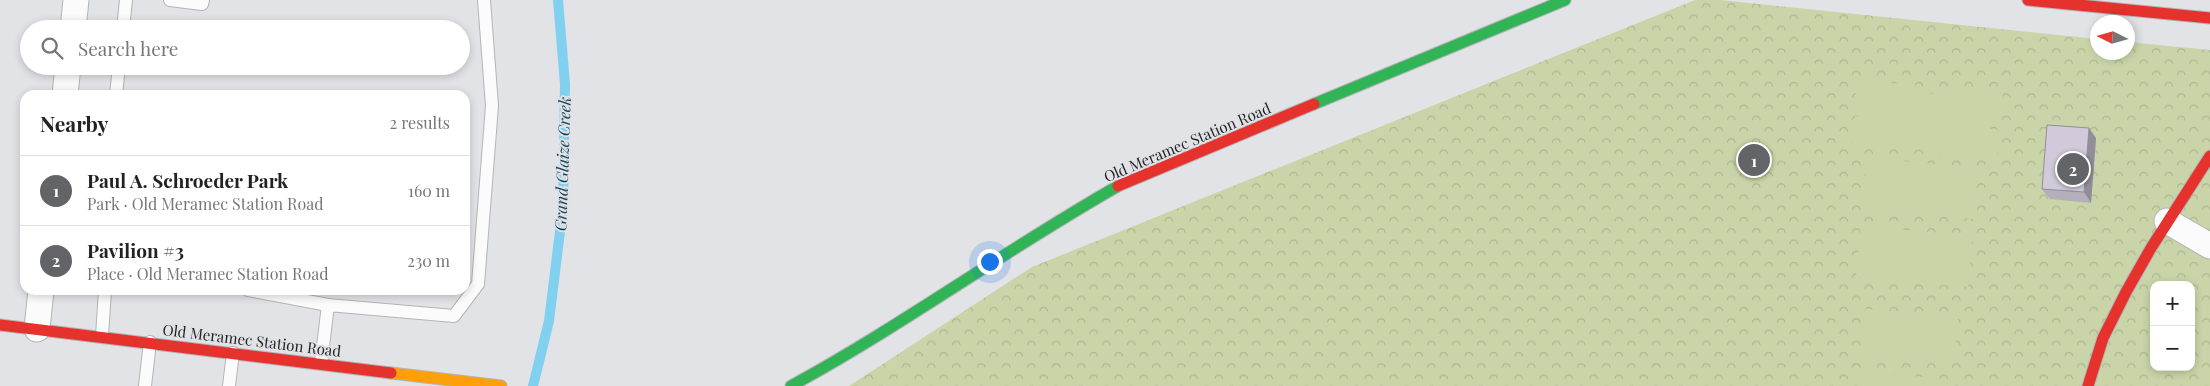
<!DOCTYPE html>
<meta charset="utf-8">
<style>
body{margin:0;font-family:"Playfair Display",serif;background:#f6f6f6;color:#222}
.controls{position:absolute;right:15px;bottom:15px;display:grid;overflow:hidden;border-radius:10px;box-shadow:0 2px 8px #0003}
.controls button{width:45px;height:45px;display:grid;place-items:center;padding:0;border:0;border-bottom:1px solid #e0e0e0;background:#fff;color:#222;font:25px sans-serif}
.compass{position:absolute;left:2090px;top:15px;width:45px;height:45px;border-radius:50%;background:#fff;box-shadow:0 2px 8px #0003;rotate:275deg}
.you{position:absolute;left:989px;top:261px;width:18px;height:18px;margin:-12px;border:4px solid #fff;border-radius:50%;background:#1a73e8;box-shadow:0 0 0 8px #1a73e833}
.badge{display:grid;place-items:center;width:32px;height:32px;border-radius:50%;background:#636467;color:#fff;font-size:16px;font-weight:700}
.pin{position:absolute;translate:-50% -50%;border:2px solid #fff;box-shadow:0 1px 5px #0006}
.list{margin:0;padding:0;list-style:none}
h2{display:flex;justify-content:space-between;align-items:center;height:65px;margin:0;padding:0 20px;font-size:21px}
h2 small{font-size:16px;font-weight:400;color:#767676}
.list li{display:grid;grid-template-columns:32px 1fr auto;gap:15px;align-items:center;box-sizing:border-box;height:70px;padding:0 20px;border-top:1px solid #e0e0e0}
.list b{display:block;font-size:19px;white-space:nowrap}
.list p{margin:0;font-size:16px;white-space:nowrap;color:#767676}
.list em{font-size:16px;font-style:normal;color:#767676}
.icon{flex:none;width:28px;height:28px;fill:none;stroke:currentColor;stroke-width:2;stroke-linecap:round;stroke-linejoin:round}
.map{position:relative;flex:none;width:2210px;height:386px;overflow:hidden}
.search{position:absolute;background:#fff;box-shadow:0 2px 8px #0003;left:20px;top:20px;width:450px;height:55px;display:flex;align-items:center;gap:12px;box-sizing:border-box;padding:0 18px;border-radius:28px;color:#767676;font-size:19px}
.panel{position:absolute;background:#fff;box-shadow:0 2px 8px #0003;left:20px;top:90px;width:450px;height:205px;border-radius:15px}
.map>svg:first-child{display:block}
.forest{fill:url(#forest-crowns);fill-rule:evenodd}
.pitch{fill:#c9d5a8}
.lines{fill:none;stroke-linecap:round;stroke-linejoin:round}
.stream{stroke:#81d0ef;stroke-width:10}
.lane-casing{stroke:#b4b4b7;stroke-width:14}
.street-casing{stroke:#b4b4b7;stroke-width:27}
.fast-casing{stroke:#b4b4b7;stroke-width:13}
.slow-casing{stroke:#b4b4b7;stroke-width:13}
.jam-casing{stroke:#b4b4b7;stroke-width:13}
.lane{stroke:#fbfbfb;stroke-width:12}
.street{stroke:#fbfbfb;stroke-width:25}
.fast{stroke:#30b455;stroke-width:11}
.slow{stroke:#ff9f0a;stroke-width:11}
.jam{stroke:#e5322d;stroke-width:11}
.wall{fill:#b5aebb}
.shaded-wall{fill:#938d99}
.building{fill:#d2cada;stroke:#938d99}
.labels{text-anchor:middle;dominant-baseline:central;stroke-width:4;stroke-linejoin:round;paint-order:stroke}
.street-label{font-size:15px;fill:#1f2022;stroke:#e1e2e7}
.water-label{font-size:16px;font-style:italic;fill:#0e4052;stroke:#e1e2e7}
</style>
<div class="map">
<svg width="2210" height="386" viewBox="0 0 2210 386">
<defs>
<pattern id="forest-crowns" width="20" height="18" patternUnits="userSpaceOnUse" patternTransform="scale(1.25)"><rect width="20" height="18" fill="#c9d5a8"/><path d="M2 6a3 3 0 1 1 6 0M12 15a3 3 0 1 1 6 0" fill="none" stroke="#acb790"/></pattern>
</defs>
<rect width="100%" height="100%" fill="#e2e3e6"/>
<path class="forest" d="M1695,0h25l377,39 1,13h30v-10l82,8v336h-1361l183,-119zM2154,285h37v82h-37z"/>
<path class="pitch" d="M1857,80l67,6v7l10,1 1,-6 68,6 -3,28 -17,-1v7l17,2 -3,28 -67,-5v-7l-10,-1 -1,5 -67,-5 3,-29 15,1 1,-6 -17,-2z
M1867,158l112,10 -5,51 -112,-9z
M1861,226l112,10 -5,51 -112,-10z
M1865,309l93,8 -5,47 -92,-8z
M1860,371l92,9 -1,6h-93z"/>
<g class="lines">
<path class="stream" d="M533,386l16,-65 14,-114 2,-123 -7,-84"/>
<g class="lane-casing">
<path id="lane" d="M170,0l32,4 1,-4
M123,29l3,-29
M116,95l3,-29
M248,290l80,15
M102,336l3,-46
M321,363l7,-58 126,11 24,-32 14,-178 -8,-106
M145,386l5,-44
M229,386l4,-33"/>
</g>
<g class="street-casing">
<path id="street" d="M73,29l3,-29
M65,95l3,-29
M2167,221l43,25
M37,329l4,-39"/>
</g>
<g class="fast-casing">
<path id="fast" d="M1314,104l251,-104
M791,386c112,-61 216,-137 327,-200"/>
</g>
<g class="slow-casing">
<path id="slow" d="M391,373l110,13"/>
</g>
<g class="jam-casing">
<path id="jam" d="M2028,0l182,18
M1118,186l196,-82
M0,325l391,48
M2088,386l15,-48 23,-46 25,-44 59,-92"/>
</g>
<use href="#lane" class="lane"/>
<use href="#street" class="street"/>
<use href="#fast" class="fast"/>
<use href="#slow" class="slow"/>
<use href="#jam" class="jam"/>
</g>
<path class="wall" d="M2096,138l-5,65 -41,-4 -8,-10z"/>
<path class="shaded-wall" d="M2089,128l7,10 -5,65 -7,-11z"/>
<path class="building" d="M2047,125l42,3 -5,64 -42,-3z"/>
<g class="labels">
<g class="street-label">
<text transform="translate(1187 142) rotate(-23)">Old Meramec Station Road</text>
<text transform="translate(252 340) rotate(7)">Old Meramec Station Road</text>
</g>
<g class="water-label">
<text transform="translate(562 164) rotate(-88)">Grand Glaize Creek</text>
</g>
</g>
</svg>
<div class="controls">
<button>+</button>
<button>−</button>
</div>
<svg class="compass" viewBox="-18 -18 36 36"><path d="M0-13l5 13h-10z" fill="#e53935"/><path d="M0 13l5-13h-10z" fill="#767676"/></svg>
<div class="you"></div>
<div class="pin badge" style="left:1754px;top:160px">1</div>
<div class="pin badge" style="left:2073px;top:169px">2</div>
<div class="search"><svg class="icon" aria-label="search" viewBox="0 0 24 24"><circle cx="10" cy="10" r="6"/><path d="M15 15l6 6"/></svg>Search here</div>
<section class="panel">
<h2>Nearby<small>2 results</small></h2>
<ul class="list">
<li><span class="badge">1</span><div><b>Paul A. Schroeder Park</b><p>Park · Old Meramec Station Road</p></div><em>160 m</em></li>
<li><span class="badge">2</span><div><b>Pavilion #3</b><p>Place · Old Meramec Station Road</p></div><em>230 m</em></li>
</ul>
</section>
</div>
